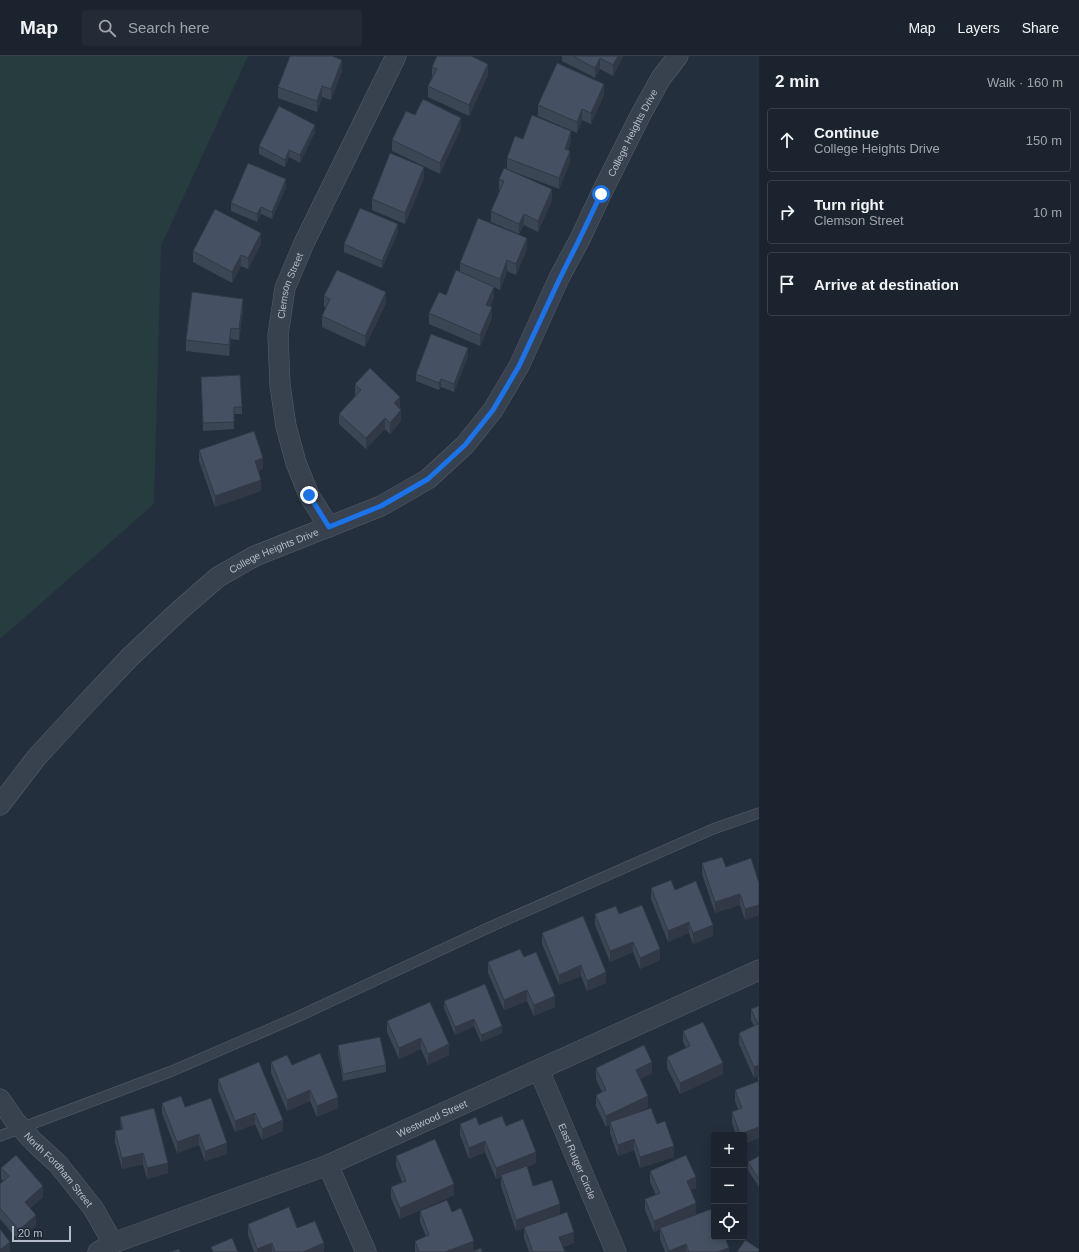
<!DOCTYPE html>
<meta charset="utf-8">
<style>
body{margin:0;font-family:Arial,sans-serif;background:#242b36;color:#f1f3f6}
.controls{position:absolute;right:12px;bottom:12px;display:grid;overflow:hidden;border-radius:4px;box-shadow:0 2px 10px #0003}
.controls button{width:36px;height:36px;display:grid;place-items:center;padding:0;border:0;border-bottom:1px solid #39404a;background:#1b232e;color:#f1f3f6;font:20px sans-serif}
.scale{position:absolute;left:12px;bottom:10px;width:59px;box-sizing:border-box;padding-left:4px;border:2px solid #b4bcc9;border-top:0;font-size:11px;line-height:14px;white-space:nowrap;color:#b4bcc9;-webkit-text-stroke:3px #1d2633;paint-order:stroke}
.stop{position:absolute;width:12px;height:12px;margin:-9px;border:3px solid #1a73e8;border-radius:50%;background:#fff}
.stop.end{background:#1a73e8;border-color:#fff;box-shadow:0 1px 4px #0008}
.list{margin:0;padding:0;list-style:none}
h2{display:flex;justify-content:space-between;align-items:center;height:52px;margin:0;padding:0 16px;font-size:17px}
h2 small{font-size:13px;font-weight:400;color:#a0a4aa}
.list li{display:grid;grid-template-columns:26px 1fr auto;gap:12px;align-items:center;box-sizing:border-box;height:64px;margin:0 8px 8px;padding:0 8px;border:1px solid #39404a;border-radius:4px}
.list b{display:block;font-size:15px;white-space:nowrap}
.list p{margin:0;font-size:13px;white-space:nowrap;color:#a0a4aa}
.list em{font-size:13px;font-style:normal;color:#a0a4aa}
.icon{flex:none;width:22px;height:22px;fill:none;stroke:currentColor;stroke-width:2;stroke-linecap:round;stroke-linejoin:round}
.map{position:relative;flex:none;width:759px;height:1196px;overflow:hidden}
header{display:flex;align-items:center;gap:24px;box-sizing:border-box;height:56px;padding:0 20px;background:#1b232e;border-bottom:1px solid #39404a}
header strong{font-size:19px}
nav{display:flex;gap:22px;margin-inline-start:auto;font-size:14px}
.search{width:280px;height:36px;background:#242b36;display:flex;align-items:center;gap:10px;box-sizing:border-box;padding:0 14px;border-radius:4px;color:#a0a4aa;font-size:15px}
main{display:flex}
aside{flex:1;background:#1b232e}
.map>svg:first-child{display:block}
.green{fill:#263c3f}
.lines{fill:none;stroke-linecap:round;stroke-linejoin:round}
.lane-casing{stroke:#565f6c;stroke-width:11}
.street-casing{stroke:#565f6c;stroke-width:21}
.lane{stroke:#38414e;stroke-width:10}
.street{stroke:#38414e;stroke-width:20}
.wall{fill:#3b4654}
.shaded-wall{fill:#303945}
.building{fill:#455162;stroke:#303945}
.route{stroke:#1a73e8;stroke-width:5}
.labels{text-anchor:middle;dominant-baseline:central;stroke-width:4;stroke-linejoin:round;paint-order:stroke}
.street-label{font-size:10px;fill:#b4bcc9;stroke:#1d2633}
</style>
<header>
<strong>Map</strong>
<div class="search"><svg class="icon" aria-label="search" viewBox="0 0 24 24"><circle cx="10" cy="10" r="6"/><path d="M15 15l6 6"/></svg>Search here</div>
<nav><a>Map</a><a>Layers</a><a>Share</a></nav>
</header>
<main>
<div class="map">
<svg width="759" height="1196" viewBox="0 0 759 1196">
<rect width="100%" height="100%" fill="#242f3e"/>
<path class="green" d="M0,0h248l-87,190 -7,258 -154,135z"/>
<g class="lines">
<g class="lane-casing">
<path id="lane" d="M0,1080l172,-65 123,-53 195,-91 223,-98 46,-16"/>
</g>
<g class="street-casing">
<g id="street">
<path id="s1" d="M329,471l-20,-32 -13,-32 -10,-37 -6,-41 -2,-50 7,-47 19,-45 92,-187"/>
<path id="s2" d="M0,749l36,-47 44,-48 50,-53 50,-47 38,-33 37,-21 126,-50 47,-27 37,-34 28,-35 26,-44 40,-88 21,-39 21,-45 39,-78 21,-38 17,-22"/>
<path id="s3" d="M539,1014l77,182"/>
<path id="s4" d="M0,1043l15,22 19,21 24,22 35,44 20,35"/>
<path d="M328,1109l38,87"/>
<path id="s5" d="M98,1196l15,-9 215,-78 431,-195"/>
</g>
</g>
<use href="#lane" class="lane"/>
<use href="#street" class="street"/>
</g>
<path class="wall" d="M562,0h61l-10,20 -13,-7 -5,9 -33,-17z
M432,11l56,8 -19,41 -41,-19v-11l4,-8z
M342,15l-11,29 -9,-3 -5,15 -39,-14v-11z
M604,39l-13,29 -9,-4 -5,13 -39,-17v-11z
M415,59l46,13 -21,46 -48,-23v-11z
M315,76l-15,31 -11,-6 -4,10 -26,-13v-8z
M523,83l48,3 -3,9 2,11 -11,27 -52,-20v-11z
M424,122l-19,46 -33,-14v-11z
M499,123l53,21 -14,32 -14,-7 -5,9 -28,-12v-11l9,-21h-1z
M286,131l-14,32 -11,-5 -4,8 -26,-11v-8z
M398,176l-16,36 -38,-16v-8z
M261,188l-13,25 -7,-3 -9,17 -39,-21v-11z
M527,193l-11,26 -9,-4 -7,19 -6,-3v10l-4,10 2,11 -12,28 -51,-22v-11l17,-18 14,-23v-9z
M324,240l62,7 -21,44 -43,-20v-11l4,-8 -2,-1z
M243,254l-4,30 -8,-1 -2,17 -43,-5v-11z
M468,300l-14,36 -13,-5 -2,3 -23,-9v-7z
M201,321l41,30v7h-8v15l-31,2z
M355,328l45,24 1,13 -11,13 -5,-5 -19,20 -27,-25v-10l17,-18 -1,-1z
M199,394l64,19 -5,1 3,21 -46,16 -16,-46z
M702,807l24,4 33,16v32l-14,5 -5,-15 -25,8 -13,-39z
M651,832l24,2 38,46 -20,8 -4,-11 -21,9 -17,-43z
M595,858l65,46 -20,9 -7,-17 -23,10 -15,-37z
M542,877l64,50 -19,8 -6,-15 -22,9 -17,-41z
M524,901l31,50 -21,9 -7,-15 -23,9 -16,-37v-11z
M444,945l58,32 -21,9 -7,-16 -19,9 -11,-27z
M430,946l19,53 -21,10 -7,-16 -22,10 -12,-27v-11z
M759,950v69l-5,3 -15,-34v-11l15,-7 -3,-6v-11z
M683,975l40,43 -43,20 -13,-26v-11l19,-9 -3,-6z
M338,989l48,20v7l-43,9 -5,-28z
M271,1006l21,3 46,43 -21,9 -7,-16 -23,10 -16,-38z
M596,1012l56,5 -12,6 8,28 -14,7 23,10 17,33 -34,11 -6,-18 -16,6 -8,-23v-8l-4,2 -10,-21v-11l6,-3 -6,-13z
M759,1020v62l-15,6v-9h-8l-4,-12v-11l6,-3 -3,-8v-11l23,-9v-4z
M218,1023l65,52 -21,9 -7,-16 -20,8 -17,-42z
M162,1047l23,4 42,47 -22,7 -6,-16 -22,8 -15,-40z
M120,1061l48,56 -21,6 -4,-15 -21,5 -7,-27v-11l6,-1z
M460,1068l19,1 27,1 30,37 -9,4 6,19 27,28 14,29 -11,4 2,5h-36l-5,-14v-10l-8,3 -15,-45v-9l-5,2 -11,-27 -16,7 -9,-24z
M396,1100l58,39 -54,24 -9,-21v-11l11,-5 -6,-16z
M759,1100v31l-11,-17v-8z
M1,1112l42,29 -13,11 6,18 -17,15 -19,-22v-35l4,-3 -3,-2z
M650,1115l46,17 -5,2 5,24 -10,4 43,34h-64l-5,-13v-10l-6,3 -9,-22v-11l11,-4 -6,-13z
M420,1155l32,1 22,39 8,1h-67v-11l11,-5 -6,-14z
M248,1168l49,4 27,24h-70l-6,-17z"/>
<path class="shaded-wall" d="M618,0h5l-10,20v-11z
M600,2v11l-5,9v-10z
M342,4v11l-11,29v-11z
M488,8v11l-19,41v-11z
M604,28v11l-13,29v-11z
M322,30v11l-5,15v-11z
M582,53v11l-5,13v-11z
M461,62v10l-21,46v-11z
M315,69v7l-15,31v-8z
M571,75v11l-6,18v-11z
M289,94v7l-4,10v-7z
M570,95v11l-11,27v-11z
M424,111v11l-19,46v-11z
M286,123v8l-14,32v-7z
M552,133v11l-14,32v-11z
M261,151v7l-4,8v-8z
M524,158v11l-5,9v-10z
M398,168v8l-16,36v-7z
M261,177v11l-13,25v-11z
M527,182v11l-11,26v-11z
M241,199v11l-9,17v-11z
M507,204v11l-7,19v-11z
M494,231v10l-8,19v-11z
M386,236v11l-21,44v-11z
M243,243v11l-4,30v-11z
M492,251v11l-12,28v-11z
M231,272v11l-2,17v-11z
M468,292v8l-14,36v-8z
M441,323v8l-2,3v-7z
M400,341v11l-6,6v-11z
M401,354v11l-11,13v-11z
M385,362v11l-19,20v-11z
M263,402v11l-8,3v-11z
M261,424v11l-46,16v-11z
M740,838v11l-25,8v-11z
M759,849v10l-14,5v-11z
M689,866v11l-21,9v-11z
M713,869v11l-20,8v-11z
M633,886v10l-23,10v-11z
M660,893v11l-20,9v-11z
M581,909v11l-22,9v-10z
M606,916v11l-19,8v-10z
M527,934v11l-23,9v-10z
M555,940v11l-21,9v-11z
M474,963v7l-19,9v-8z
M502,970v7l-21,9v-7z
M421,982v11l-22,10v-11z
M449,988v11l-21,10v-11z
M652,1006v11l-16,8v-11z
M723,1007v11l-43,20v-11z
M759,1009v10l-5,3v-11z
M310,1034v11l-23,10v-11z
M648,1040v11l-37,18 -1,-3v3l-4,2v-11z
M338,1041v11l-21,9v-11z
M255,1057v11l-20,8v-11z
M283,1064v11l-21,9v-11z
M759,1071v11l-15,6v-9h-4v-1z
M199,1078v11l-22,8v-11z
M634,1083v11l-16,6v-11z
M485,1085v11l-16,7v-11z
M227,1087v11l-22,7v-10z
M674,1090v11l-34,11v-11z
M536,1096v11l-35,14v-2v2l-5,2v-11z
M143,1097v11l-21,5v-11z
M168,1107v10l-21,6v-11z
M696,1121v11l-9,4v-11z
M454,1128v11l-54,24v-11z
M43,1130v11l-18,16v-11z
M696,1147v11l-42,18v-11z
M560,1148v11l-44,16v-11z
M36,1159v11l-17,15v-11z
M574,1176v11l-15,5v-11z
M474,1185l-1,11h-28z
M10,1186v10h-10v-2z
M272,1187v9h-15v-3z
M324,1187v9h-21z
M686,1188v8h-17v-1z
M729,1192v4h-12z"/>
<path class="building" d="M290,0h42l10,4 -11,29 -9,-3 -5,15 -39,-14z
M437,0h34l17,8 -19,41 -41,-19 9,-17 -5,-2z
M573,0h45l-5,9 -13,-7 -5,10z
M557,7l47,21 -13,29 -9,-4 -5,13 -39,-17z
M423,43l38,19 -21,45 -48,-23 14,-29 9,4z
M279,50l36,19 -15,30 -11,-5 -4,10 -26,-14z
M532,59l39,16 -6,18 5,2 -11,27 -52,-20 8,-22 8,3z
M390,97l34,14 -19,46 -33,-14z
M248,107l38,16 -14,33 -11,-5 -4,7 -26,-11z
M504,112l48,21 -14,32 -14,-7 -5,10 -28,-13 13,-30 -5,-2z
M360,152l38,16 -16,37 -38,-17z
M215,153l46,24 -13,25 -7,-3 -9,17 -39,-21z
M478,162l49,20 -11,26 -9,-4 -7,19 -40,-16z
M337,214l49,22 -21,44 -43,-20 8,-17 -6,-3z
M456,214l38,17 -8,18 6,2 -12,28 -51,-22 10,-21 7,3z
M192,236l51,7 -4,30 -8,-1 -2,17 -43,-5z
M431,278l37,14 -14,36 -13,-5 -2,4 -23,-9z
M370,312l30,29 -6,6 7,7 -11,13 -5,-5 -19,20 -27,-24 22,-24 -6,-6z
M240,319l2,32h-8v15l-31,1 -2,-46z
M254,375l9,27 -8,3 6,19 -46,16 -16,-46z
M722,801l4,10 25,-9 8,25v22l-14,4 -5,-15 -25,8 -13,-39z
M671,824l4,10 21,-9 17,44 -20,8 -4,-11 -21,9 -17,-43z
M642,849l18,44 -20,9 -7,-16 -23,9 -15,-37 21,-8 3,8z
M583,860l23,56 -19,9 -6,-16 -22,10 -17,-42z
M520,893l4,8 12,-5 19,44 -21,9 -7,-15 -23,10 -16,-38z
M485,928l17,42 -21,9 -7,-16 -19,8 -11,-26z
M430,946l19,42 -21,10 -7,-16 -22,10 -12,-27z
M759,950v59l-5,2 -15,-34 19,-9 -7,-15z
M703,966l20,41 -43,20 -13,-26 23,-11 -7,-15z
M380,981l6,28 -43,9 -5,-29z
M644,989l8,17 -16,8 12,26 -42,20 -10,-21 10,-5 -10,-22z
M320,997l18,44 -21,9 -7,-16 -23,10 -16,-38 16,-7 5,10z
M259,1006l24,58 -21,9 -7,-16 -20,8 -17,-42z
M759,1025v46l-19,7 -8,-22 10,-4 -7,-18z
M181,1040l4,11 26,-9 16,45 -22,8 -6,-17 -22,8 -15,-39z
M154,1052l14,55 -21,5 -4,-15 -21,5 -7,-27 8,-2 -3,-12z
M651,1052l6,16 8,-3 9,25 -34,11 -6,-18 -16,6 -8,-23z
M502,1060l4,10 17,-7 13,33 -40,16 -11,-27 -16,7 -9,-24 16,-7 3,8z
M435,1083l19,45 -54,24 -9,-21 15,-6 -10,-25z
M16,1099l27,31 -18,16 11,13 -17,15 -19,-22v-24l9,-8 -8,-8z
M686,1099l10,22 -9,4 9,22 -42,18 -9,-22 15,-6 -10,-22z
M759,1100v23l-11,-17z
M527,1110l6,20 19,-6 8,24 -44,16 -15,-45z
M447,1144l5,12 9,-4 13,33 -29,11h-26l-4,-11 14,-6 -9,-24z
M289,1151l8,21 18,-7 9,22 -21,9h-28l-3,-9 -15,6 -9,-25z
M714,1153v28h11l4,11 -12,4h-28l-3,-8 -17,7 -9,-23 54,-20z
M567,1156l7,20 -15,5 6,15h-32l-9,-25z
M0,1173l10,13 -10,8z
M232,1182l6,14h-25l-2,-5z
M745,1184l14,9v3h-22z
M481,1192l1,4h-10z
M179,1193l1,3h-11z"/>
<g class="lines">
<path class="route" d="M309,439l20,32 52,-21 47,-27 37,-34 28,-35 26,-44 41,-88 20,-40 21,-44"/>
</g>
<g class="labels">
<g class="street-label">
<text stroke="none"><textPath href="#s2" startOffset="954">College Heights Drive</textPath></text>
<text stroke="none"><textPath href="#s1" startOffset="253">Clemson Street</textPath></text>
<text stroke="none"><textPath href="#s2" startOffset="378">College Heights Drive</textPath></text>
<text stroke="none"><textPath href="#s5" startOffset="360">Westwood Street</textPath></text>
<text stroke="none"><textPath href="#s3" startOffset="99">East Rutger Circle</textPath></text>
<text stroke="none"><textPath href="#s4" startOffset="92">North Fordham Street</textPath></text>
</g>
</g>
</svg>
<div class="controls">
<button>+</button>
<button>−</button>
<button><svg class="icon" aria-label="locate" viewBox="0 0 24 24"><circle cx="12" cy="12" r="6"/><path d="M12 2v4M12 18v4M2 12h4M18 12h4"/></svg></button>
</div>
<div class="scale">20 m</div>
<div class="stop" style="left:601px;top:138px"></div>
<div class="stop end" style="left:309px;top:439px"></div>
</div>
<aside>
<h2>2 min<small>Walk · 160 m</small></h2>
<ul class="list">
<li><svg class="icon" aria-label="ahead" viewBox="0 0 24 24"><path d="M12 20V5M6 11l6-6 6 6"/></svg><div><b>Continue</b><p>College Heights Drive</p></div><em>150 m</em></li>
<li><svg class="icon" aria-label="right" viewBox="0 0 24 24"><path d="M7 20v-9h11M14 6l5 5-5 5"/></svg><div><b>Turn right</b><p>Clemson Street</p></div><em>10 m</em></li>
<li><svg class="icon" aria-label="arrive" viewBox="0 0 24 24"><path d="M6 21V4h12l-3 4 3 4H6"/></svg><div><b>Arrive at destination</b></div></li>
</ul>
</aside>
</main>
